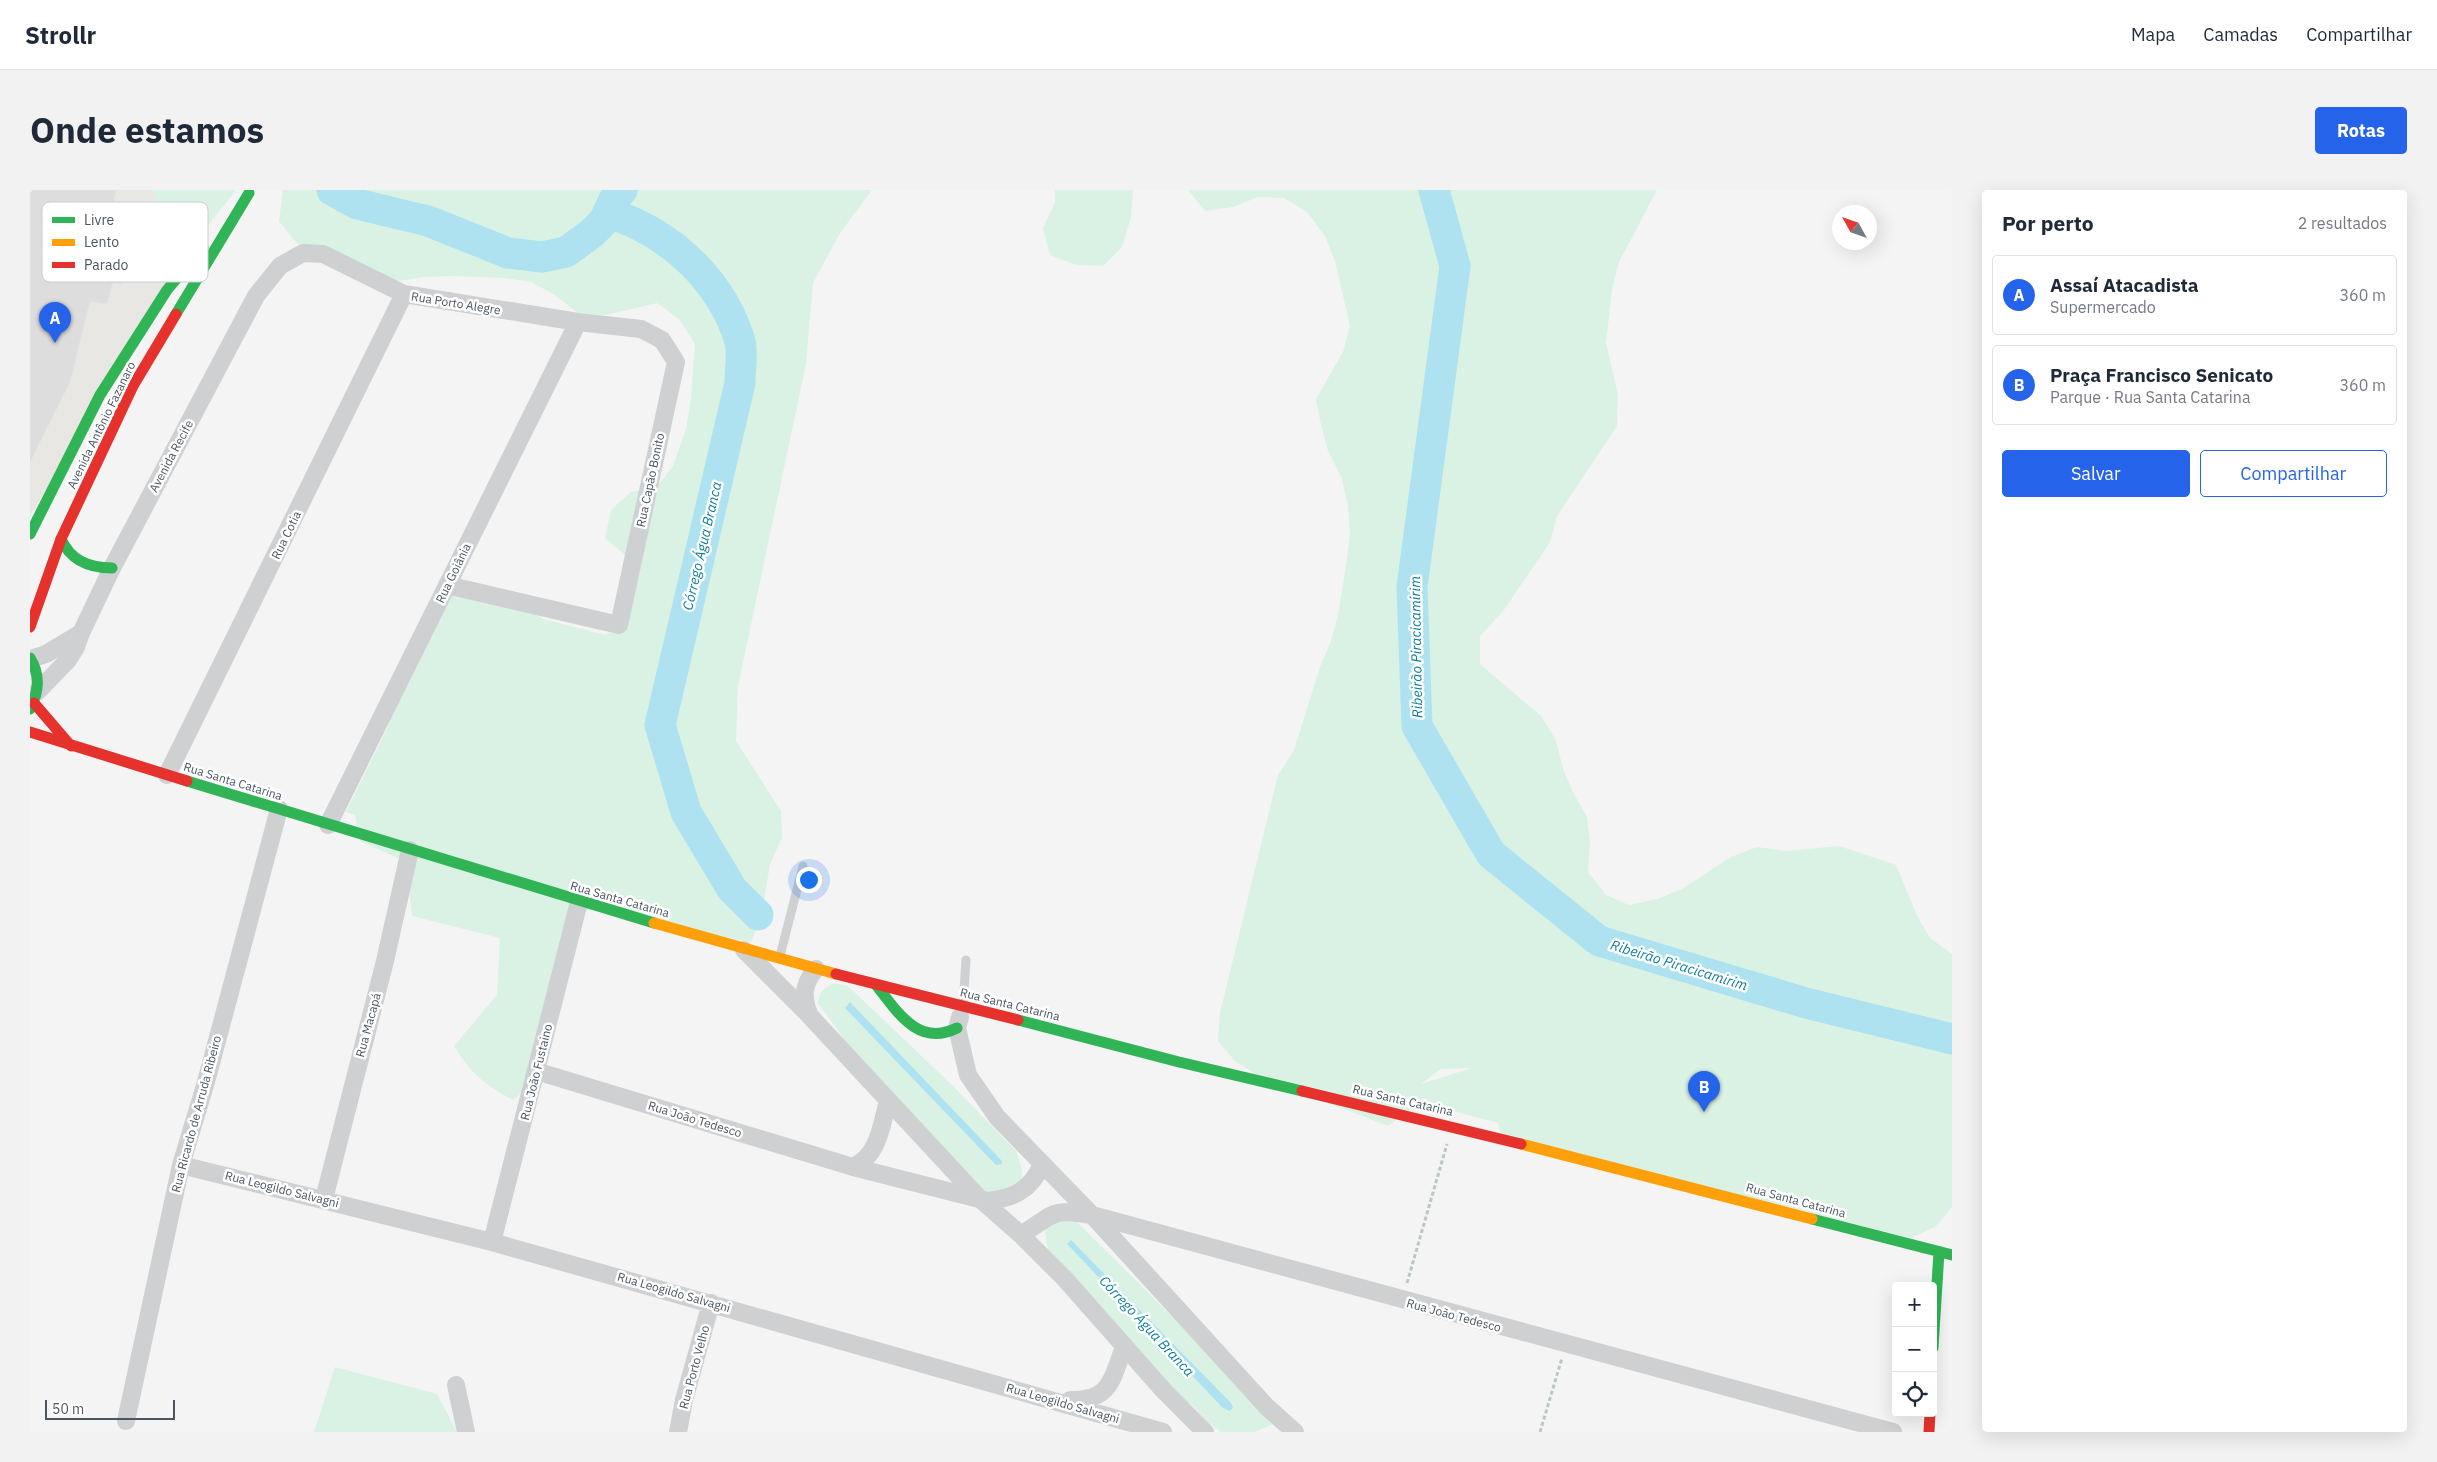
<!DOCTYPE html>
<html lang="pt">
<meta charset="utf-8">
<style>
body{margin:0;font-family:"IBM Plex Sans",sans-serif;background:#f2f2f3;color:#1f2937}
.controls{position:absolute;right:15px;bottom:15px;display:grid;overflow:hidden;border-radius:5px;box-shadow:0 5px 20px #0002}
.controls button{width:45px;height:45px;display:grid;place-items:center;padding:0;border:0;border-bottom:1px solid #e0e1e3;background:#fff;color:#1f2937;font:25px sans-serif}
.compass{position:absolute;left:1802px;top:15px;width:45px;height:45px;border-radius:50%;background:#fff;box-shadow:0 5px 20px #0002;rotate:310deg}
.scale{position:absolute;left:15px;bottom:12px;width:130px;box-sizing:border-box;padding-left:5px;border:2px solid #4a5661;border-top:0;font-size:14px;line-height:18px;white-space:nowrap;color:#4a5661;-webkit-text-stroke:4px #fff;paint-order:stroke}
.you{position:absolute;left:778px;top:689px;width:18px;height:18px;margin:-12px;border:4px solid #fff;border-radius:50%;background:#1a73e8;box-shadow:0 0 0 8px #1a73e833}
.badge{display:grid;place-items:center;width:32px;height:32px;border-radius:50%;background:#2563eb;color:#fff;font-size:16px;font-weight:700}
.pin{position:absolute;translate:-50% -41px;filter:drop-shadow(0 1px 2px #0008)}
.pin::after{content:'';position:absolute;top:26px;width:18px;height:15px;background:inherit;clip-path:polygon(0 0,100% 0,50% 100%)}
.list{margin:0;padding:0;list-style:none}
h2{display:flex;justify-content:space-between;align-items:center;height:65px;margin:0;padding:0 20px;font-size:21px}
h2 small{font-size:16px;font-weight:400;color:#747a83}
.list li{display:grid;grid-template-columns:32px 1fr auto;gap:15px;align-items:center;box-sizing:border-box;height:80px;margin:0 10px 10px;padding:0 10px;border:1px solid #e0e1e3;border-radius:5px}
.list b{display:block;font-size:19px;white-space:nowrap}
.list p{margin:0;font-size:16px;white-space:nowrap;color:#747a83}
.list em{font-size:16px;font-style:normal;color:#747a83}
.actions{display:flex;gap:10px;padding:15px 20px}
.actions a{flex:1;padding:11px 0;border:1px solid #2563eb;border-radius:5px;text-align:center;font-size:18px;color:#2563eb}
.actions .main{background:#2563eb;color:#fff}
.icon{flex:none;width:28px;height:28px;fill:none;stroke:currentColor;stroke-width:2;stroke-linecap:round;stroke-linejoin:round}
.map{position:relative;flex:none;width:1922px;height:1242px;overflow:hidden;border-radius:5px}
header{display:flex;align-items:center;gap:30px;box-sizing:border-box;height:70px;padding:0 25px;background:#fff;border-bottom:1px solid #e0e1e3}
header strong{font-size:24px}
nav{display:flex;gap:28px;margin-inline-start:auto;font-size:18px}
.intro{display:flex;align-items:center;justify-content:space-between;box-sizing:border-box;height:120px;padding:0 30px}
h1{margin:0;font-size:35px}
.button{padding:12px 22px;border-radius:5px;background:#2563eb;color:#fff;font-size:18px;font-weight:700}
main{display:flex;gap:30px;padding:0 30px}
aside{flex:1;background:#fff;border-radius:5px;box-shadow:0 5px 20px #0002}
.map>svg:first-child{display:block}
.commercial{fill:#e8e7e3}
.green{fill:#d9f2e3;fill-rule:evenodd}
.water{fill:#aee2f0}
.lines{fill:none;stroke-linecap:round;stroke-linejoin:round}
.river{stroke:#aee2f0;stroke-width:31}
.building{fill:#ddddde;stroke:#e5e6e7}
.path{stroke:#bcc7c4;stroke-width:3;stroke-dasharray:4 2.5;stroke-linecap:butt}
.lane{stroke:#ced0d2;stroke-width:9}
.street{stroke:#ced0d2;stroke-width:18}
.fast{stroke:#30b455;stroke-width:11}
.slow{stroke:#ff9f0a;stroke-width:11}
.jam{stroke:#e5322d;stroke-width:11}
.labels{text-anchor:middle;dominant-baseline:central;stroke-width:5;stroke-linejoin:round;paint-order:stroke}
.street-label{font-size:12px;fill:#4a5661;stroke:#fff}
.water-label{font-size:14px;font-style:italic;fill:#0c7c9b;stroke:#fff}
.key{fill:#fff;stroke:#c9ccd0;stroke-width:1}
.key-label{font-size:14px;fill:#4a5661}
</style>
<header>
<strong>Strollr</strong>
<nav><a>Mapa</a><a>Camadas</a><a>Compartilhar</a></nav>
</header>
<div class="intro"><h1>Onde estamos</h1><a class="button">Rotas</a></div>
<main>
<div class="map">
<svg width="1922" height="1242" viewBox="0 0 1922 1242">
<rect width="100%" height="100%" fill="#f4f4f4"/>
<path class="commercial" d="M0,0h131l35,50 -166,276z"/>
<path class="green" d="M122,0h84l-34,43 -38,-16z
M253,0h589l-32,43 -27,50 -7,81 -68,322 -2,55 45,70 1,27 -12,26 -9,54 -10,24 -159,-32 -26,5 -12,114 -20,54 -21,17c-29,-16 -41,-25 -59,-54l43,-51 3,-57 -88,-22 -3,-27v-26l-49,-22 -5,-26 -9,-3 40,-81 11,-29 12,-19 43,-88 12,3 20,-5 47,14 12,12 63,16 6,-5 13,-75 -20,-17 6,-28 20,-18 26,-5 16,-21 13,-37 5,-31 4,-54 -16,-25 -22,-16 -51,12 -28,-2 -23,-18 -24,-13 -27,-4 -52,-2 -28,1 -26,4 -79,-22 -23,-17 -17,-21z
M1025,0h78l-2,27 -9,30 -19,19 -26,-1 -27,-10 -7,-27 12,-26z
M1158,0h469l-38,72 -7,27 -6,54 12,52 -1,31 -60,90 -7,26 -46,68 -24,26v28l61,52 15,24 7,29 11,25 13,23 3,27 -2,28 18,23 23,10 28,-6 25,-10 49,-32 26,-10 29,4 53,-5 57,19 21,51 13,22 22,16v253l-17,20 -24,11 -410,-103 -3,-12 -84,-22 -4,9 -22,16 -130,-50 -23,-15 -17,-20 2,-28 58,-238 16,-25 26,-83 11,-26 7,-26 9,-55 3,-28 -2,-26 -6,-27 -14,-28 -7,-26 -5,-26 27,-47 7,-26 -15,-65 -10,-25 -18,-24 -23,-14 -26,-1 -25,10 -28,4zM1439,878v1l-48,15 20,-15z
M804,793l14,3 106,101 62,64 6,18 -1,11 -9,9 -22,8 -143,-154 -29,-40c1,-11 6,-15 16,-20z
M1038,1023l198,197 10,13 -22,9h-33l-13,-10 -15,-16 -16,-12 -129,-143 -4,-29z
M305,1177l102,27 20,38h-143z"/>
<path class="water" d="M820,812l152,159v3l-6,1 -151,-157z
M1041,1050l160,163 2,5 -4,3 -7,-4 -152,-160 -3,-3z"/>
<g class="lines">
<path class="river" d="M302,0l25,14 71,17 80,32 34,4 24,-5 26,-19 12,-12 11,-23 7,-8
M1404,0l21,76 -43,321 5,139 74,128 108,87 207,62 146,36
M578,23c60,18 113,66 132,128 3,12 0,29 0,42l-80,342 26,87 46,77 26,26"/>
</g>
<path class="building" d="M0,0h86l-2,13 23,4 -15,77 -9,-1 -6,21 -17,-2 -20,81 -40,80z"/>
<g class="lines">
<path class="path" d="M1377,1093l40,-139
M1510,1242l22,-74"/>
<path class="lane" d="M750,766l23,-90
M933,816l3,-46"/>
<path class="street" d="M1,469l15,-5 35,-21
M7,502l31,-32 8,-13 5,-14 31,-65 144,-272 24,-30 23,-13 20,1 81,40 174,28 63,7 21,11 14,22 -57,263 -172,-40
M137,585l237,-481
M298,635l250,-503
M714,760l65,65 170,183 42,37 44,44 99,112 41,41
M779,824c-7,-17 -6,-31 7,-45
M930,827l-3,11 11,47 29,42 95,98 175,192 28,25
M506,881l317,96 134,34c28,-3 43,-11 55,-36
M151,975l311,77 671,190
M823,977c26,-12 28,-41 35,-66
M294,1009l61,-238 25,-111
M991,1045c34,-21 28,-27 71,-20l801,217
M462,1052l87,-340
M426,1195l10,47
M1040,1210c41,0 41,-19 54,-53
M96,1231l55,-256 25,-83 73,-273
M648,1242l6,-32 27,-97"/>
<path class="fast" d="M146,124l73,-121
M0,344l70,-139 67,-105 36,-43
M31,349c10,22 28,29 51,29
M0,468c10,16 9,34 0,51
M157,591l467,142
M847,796c21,27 42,61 80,42
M988,830l161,42 123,29
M1782,1029l140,36
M1903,1158l6,-96"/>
<path class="slow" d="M624,733l182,51
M1491,954l291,75"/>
<path class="jam" d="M0,437l31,-88 72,-153 43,-72
M4,513l37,43
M0,542l157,49
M806,784l182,46
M1272,901l219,53
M1899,1242l1,-19"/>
</g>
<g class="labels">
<g class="street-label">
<text transform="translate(426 113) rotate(9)">Rua Porto Alegre</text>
<text transform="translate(71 235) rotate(-64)">Avenida Antônio Fazanaro</text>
<text transform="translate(141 266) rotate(-62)">Avenida Recife</text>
<text transform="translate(620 290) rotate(-78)">Rua Capão Bonito</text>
<text transform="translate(256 345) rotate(-64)">Rua Cotia</text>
<text transform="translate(423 383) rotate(-64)">Rua Goiânia</text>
<text transform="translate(203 591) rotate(17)">Rua Santa Catarina</text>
<text transform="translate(590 709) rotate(16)">Rua Santa Catarina</text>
<text transform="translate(980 814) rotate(14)">Rua Santa Catarina</text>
<text transform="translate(338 835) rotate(-75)">Rua Macapá</text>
<text transform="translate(506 882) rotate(-76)">Rua João Fustaino</text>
<text transform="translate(1373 910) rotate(13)">Rua Santa Catarina</text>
<text transform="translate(166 924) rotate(-75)">Rua Ricardo de Arruda Ribeiro</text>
<text transform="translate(665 929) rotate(17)">Rua João Tedesco</text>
<text transform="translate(252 999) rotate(14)">Rua Leogildo Salvagni</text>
<text transform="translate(1766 1010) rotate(15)">Rua Santa Catarina</text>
<text transform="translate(644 1102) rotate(16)">Rua Leogildo Salvagni</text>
<text transform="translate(1424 1125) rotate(15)">Rua João Tedesco</text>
<text transform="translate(664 1177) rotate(-75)">Rua Porto Velho</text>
<text transform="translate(1033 1213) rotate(16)">Rua Leogildo Salvagni</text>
</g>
<g class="water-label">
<text transform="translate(672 356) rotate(-77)">Córrego Água Branca</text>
<text transform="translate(1386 457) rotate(-91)">Ribeirão Piracicamirim</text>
<text transform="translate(1649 775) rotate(17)">Ribeirão Piracicamirim</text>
<text transform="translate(1117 1136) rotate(47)">Córrego Água Branca</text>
</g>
</g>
<rect x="12" y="12" width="166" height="80" rx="8" class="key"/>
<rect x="22" y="27" width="23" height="6" fill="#30b455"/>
<rect x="22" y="49" width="23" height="7" fill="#ff9f0a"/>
<rect x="22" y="72" width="23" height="6" fill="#e5322d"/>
<g class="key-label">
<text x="54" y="35">Livre</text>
<text x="54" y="57">Lento</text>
<text x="54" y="80">Parado</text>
</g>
</svg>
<div class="controls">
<button>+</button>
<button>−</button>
<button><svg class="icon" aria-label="locate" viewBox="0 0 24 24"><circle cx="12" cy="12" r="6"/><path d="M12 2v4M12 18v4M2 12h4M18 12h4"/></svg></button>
</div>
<svg class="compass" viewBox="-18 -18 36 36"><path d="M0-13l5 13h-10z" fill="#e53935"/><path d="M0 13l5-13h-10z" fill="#747a83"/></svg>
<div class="scale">50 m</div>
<div class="you"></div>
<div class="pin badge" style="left:25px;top:153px">A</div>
<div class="pin badge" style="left:1674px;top:922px">B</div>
</div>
<aside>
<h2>Por perto<small>2 resultados</small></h2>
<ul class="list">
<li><span class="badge">A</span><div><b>Assaí Atacadista</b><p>Supermercado</p></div><em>360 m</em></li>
<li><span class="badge">B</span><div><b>Praça Francisco Senicato</b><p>Parque · Rua Santa Catarina</p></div><em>360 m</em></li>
</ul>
<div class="actions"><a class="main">Salvar</a><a>Compartilhar</a></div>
</aside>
</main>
